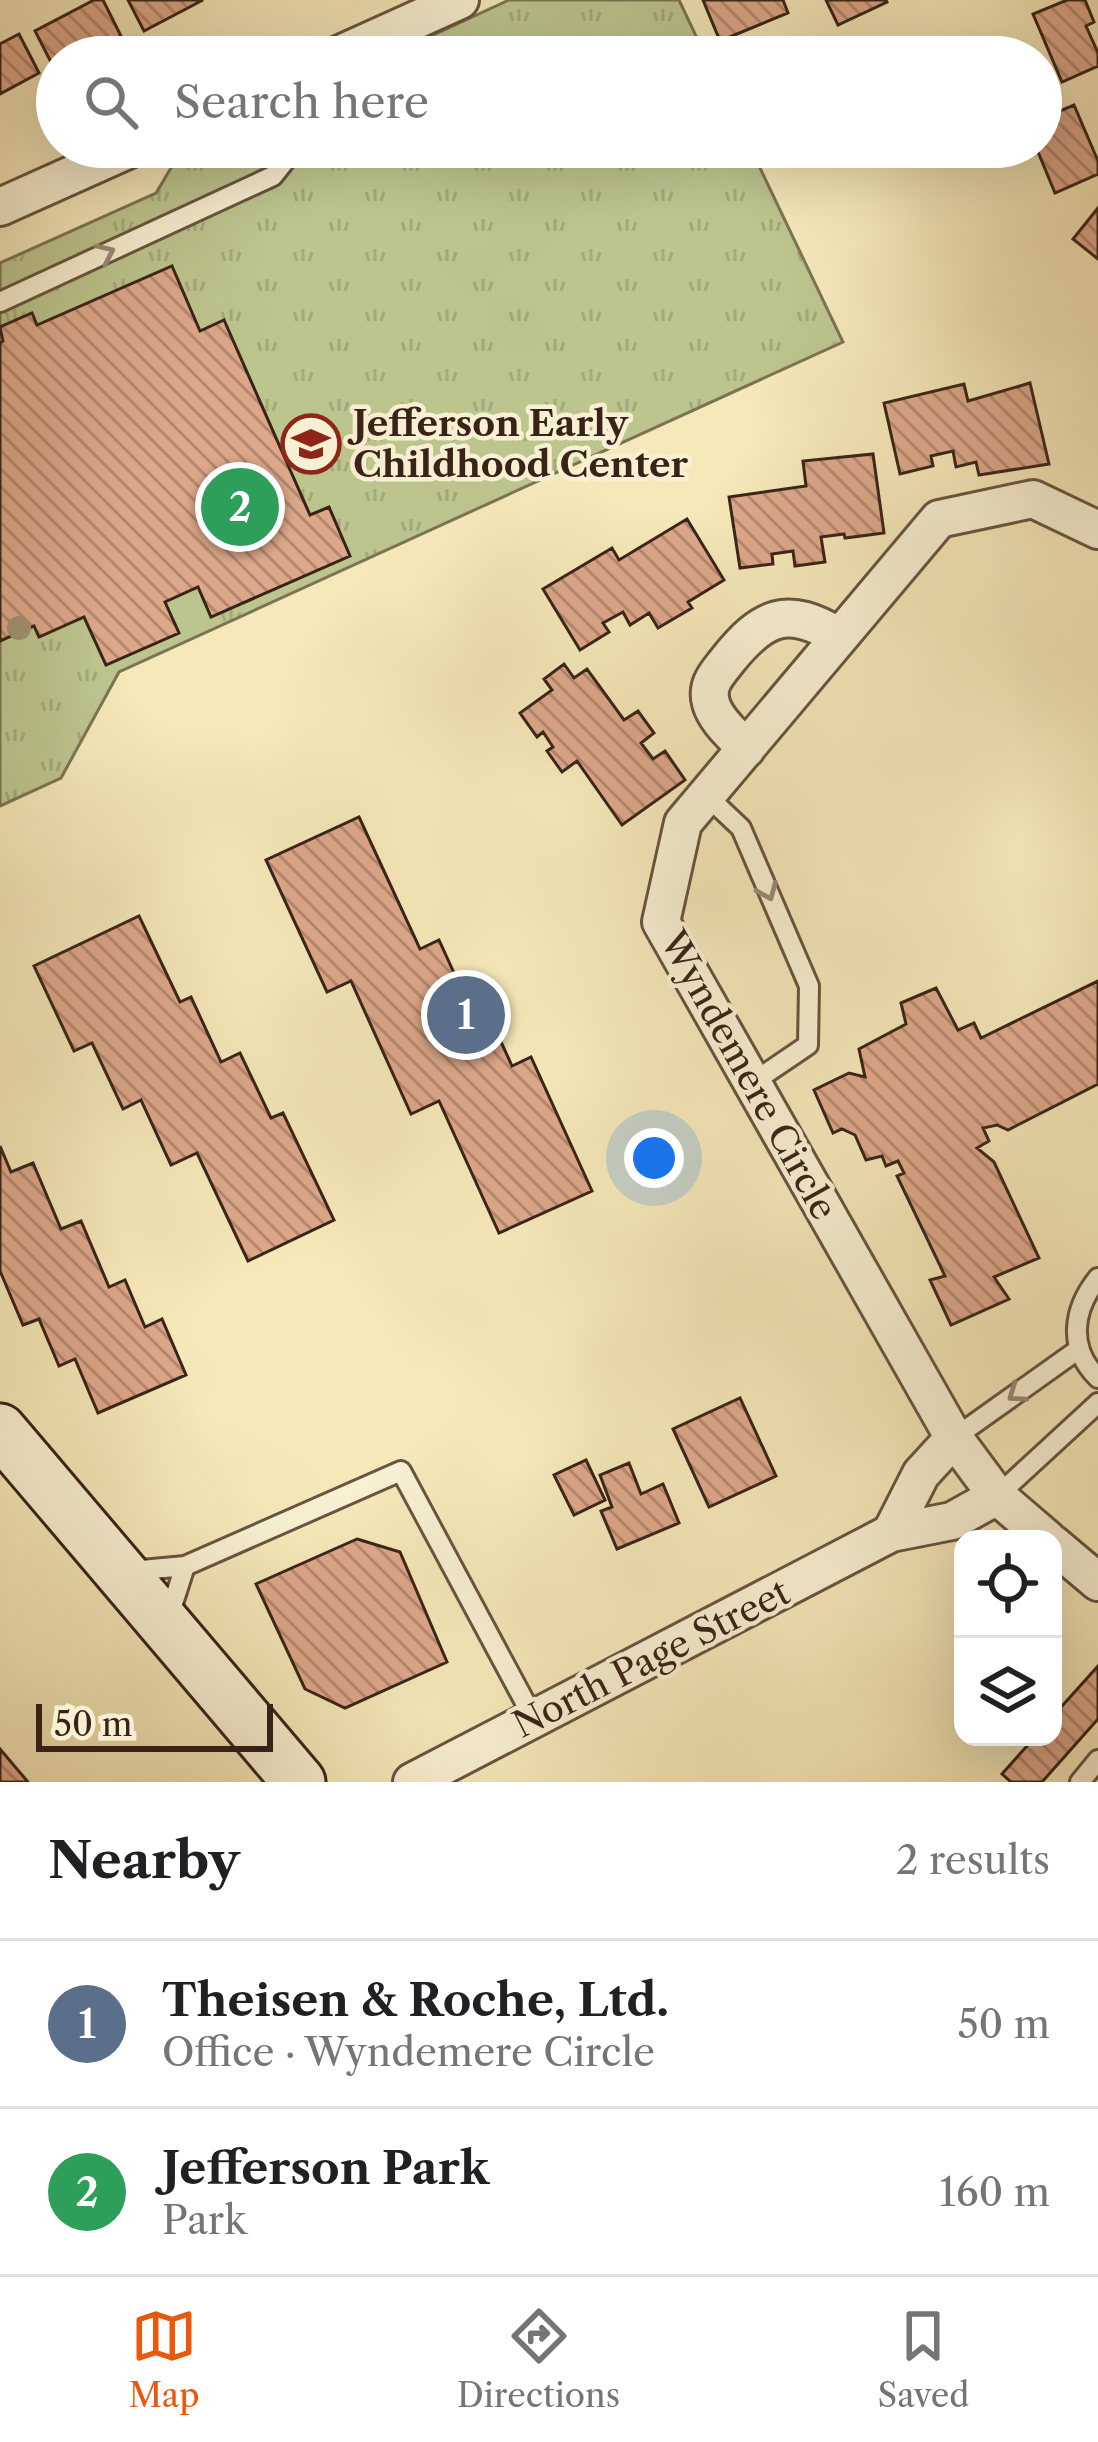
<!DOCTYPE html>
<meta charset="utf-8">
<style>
body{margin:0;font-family:"Libre Caslon Text",serif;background:#f2f2f2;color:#202124}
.controls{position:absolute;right:36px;bottom:36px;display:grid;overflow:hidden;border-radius:24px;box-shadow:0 12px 48px #0002}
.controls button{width:108px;height:108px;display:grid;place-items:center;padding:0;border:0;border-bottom:3px solid #e0e0e0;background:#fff;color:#202124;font:60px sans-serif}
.scale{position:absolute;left:36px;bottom:30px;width:237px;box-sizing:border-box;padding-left:12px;border:6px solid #392318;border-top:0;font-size:33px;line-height:42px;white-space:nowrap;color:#392318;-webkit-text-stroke:9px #f8f0d2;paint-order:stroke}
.you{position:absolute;left:654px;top:1158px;width:42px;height:42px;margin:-30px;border:9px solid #fff;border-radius:50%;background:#1a73e8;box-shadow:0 0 0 18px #1a73e833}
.badge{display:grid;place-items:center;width:78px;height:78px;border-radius:50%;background:#ea580c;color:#fff;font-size:39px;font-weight:700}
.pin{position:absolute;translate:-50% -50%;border:6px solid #fff;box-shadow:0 3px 12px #0006}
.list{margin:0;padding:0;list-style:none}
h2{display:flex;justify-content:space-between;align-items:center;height:156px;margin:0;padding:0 48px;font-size:51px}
h2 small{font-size:39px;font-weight:400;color:#757577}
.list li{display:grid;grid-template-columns:78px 1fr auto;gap:36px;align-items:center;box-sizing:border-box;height:168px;padding:0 48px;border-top:3px solid #e0e0e0}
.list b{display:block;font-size:45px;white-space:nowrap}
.list p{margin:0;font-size:39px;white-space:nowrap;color:#757577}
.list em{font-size:39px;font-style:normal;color:#757577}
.icon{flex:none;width:66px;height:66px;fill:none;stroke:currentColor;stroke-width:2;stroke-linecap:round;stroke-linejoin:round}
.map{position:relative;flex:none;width:1098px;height:1782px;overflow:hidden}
.search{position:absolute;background:#fff;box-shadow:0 12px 48px #0002;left:36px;right:36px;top:36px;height:132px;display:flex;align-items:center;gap:30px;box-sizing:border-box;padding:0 42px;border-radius:66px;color:#757577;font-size:45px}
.sheet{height:492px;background:#fff}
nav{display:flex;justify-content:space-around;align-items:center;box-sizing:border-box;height:168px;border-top:3px solid #e0e0e0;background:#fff;font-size:33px;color:#757577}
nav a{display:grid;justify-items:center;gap:6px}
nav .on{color:#ea580c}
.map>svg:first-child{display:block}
.park{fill:url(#park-tufts);stroke:#7b7453;stroke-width:3}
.building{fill:url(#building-back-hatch);stroke:#392318;stroke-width:3}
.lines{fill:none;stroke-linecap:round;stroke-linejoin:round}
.lane-casing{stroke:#685440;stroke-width:24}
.street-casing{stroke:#685440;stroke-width:42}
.secondary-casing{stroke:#392318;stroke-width:57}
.lane{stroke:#f8f0d2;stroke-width:18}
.street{stroke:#f8f0d2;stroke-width:36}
.secondary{stroke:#f8f0d2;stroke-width:51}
.tree{fill:#a09271}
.oneway{stroke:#988a75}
.labels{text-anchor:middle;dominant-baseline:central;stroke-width:9;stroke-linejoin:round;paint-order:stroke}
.poi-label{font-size:36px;font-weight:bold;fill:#392318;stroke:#f8f0d2;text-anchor:start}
.street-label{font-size:36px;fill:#392318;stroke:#f8f0d2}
</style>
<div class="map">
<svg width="1098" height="1782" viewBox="0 0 1098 1782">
<defs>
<pattern id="park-tufts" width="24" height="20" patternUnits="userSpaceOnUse" patternTransform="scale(3)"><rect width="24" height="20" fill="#bdc58e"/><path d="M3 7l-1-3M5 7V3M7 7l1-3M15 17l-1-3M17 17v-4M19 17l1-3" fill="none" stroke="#a3a97a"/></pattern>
<pattern id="building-back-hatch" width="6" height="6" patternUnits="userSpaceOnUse" patternTransform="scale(3)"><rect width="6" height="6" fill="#dda88a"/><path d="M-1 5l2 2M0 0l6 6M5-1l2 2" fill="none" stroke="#b48870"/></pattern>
</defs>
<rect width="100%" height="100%" fill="#f5e8b9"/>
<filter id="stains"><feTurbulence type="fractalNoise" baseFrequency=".00167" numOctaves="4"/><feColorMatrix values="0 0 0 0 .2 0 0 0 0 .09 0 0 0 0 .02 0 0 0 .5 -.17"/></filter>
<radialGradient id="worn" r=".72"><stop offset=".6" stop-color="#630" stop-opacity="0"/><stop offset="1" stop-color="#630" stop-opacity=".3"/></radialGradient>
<path class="park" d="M509,0h170l27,57h-320z
M192,147h558l93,195 -724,330 -58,106 -61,28v-543l156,-70 24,-40z"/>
<path class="building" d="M94,0h9l18,36 -41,21h-23l-2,13 -20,-39z
M128,0h75l-59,31z
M703,0h80l5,13 -68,28z
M826,0h60l1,2 -49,23z
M1067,0h18l9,22 -8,4 12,27v13l-36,16 -29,-68z
M19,34l20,39 -39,21v-50z
M1074,105l24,56v13l-43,19 -19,-46h5v-28z
M1098,208v51l-25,-20z
M172,266l28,65 24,-11 86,195 19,-8 21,49 -139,61 -13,-30 -33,15 14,31 -73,32 -22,-48 -45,20 -5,-11 -34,15v-298l3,-2 -3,-14 32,-14 5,12z
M1030,383l19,81 -70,11 -3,-13 -20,5 -3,-16 -22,5 2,10 -33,8 -16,-71 80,-19 4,17z
M873,454l11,79 -39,5 -1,-4 -23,3 4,25 -30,4 -2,-15 -21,3 1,10 -33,4 -11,-71 77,-11 -3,-25z
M687,519l37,61 -36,22 4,6 -34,20 -9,-15 -19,12 -7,-13 -20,11 6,9 -29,18 -37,-61 69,-41 7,12z
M564,664l10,14 13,-9 37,51 14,-9 16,22 -13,10 12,16 12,-8 20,29 -63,45 -45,-64 -15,11 -15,-21 6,-4 -10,-15 -6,5 -17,-24 32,-23 -8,-11z
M359,817l61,132 19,-9 30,66 13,-6 30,66 19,-9 61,134 -93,42 -60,-132 -28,13 -60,-133 -24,11 -61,-132z
M139,916l41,86 11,-5 30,65 19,-9 31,65 12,-5 51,107 -86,41 -51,-108 -26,12 -30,-65 -18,9 -31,-66 -18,8 -40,-85z
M1098,981v103l-90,46 -11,-5 -14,3 6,13 -12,7 17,14 45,96 -45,19 15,22 -58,26 -21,-45 15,-4 -48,-100 7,-3 -6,-12 -12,5 -4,-10 -16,4 -11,-25 -13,-6 -9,4 -19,-43 35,-17 16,4 -6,-28 47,-25 -5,-21 35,-15 22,42 16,-7 7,15z
M0,1146l11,26 22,-9 28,66 20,-8 28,66 16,-7 20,47 17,-8 24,56 -88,38 -23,-54 -16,7 -20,-47 -16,6 -23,-54z
M740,1398l36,78 -67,31 -36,-78z
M586,1460l19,40 -31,15 -20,-40z
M629,1463l12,31 22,-10 16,39 -62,26 -16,-38 11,-4 -12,-32z
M357,1539l43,13 47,110 -102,46 -40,-19 -49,-105z
M1098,1666v53l-56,63h-31l-9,-8 33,-37h18v-21z
M0,1749l28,33h-28z"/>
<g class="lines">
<g class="lane-casing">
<path id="lane" d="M0,302l273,-126 23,-29
M706,795l35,33 68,158 -1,59 -56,38
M1098,1278c-25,31 -31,70 0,100
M954,1438l125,-89
M997,1496l101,-93
M131,1571l54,-5 216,-95 133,248
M168,1619l17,-53
M1080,1782l18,-22"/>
</g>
<g class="street-casing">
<path id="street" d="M334,57l126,-57
M0,207l134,-60
M746,749c-12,-14 -30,-28 -35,-46 -5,-18 5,-28 16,-42 35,-44 60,-57 112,-24
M891,1533l30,-59 33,-36
M1047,1539l-50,-43 -43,-58 -293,-516 22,-99 256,-304 94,-20 65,31
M1053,1544l45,38
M412,1782l479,-249 61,-12 45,-25"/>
</g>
<g class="secondary-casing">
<path id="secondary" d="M0,1430l299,352"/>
</g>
<use href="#lane" class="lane"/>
<use href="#street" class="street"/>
<use href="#secondary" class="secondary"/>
</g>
<circle class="tree" cx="19" cy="628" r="12"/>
<defs><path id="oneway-chevron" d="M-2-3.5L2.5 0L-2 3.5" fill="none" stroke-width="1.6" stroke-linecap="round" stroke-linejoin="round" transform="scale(3)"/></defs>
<g class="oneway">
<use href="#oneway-chevron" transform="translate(106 253) rotate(-25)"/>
<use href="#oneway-chevron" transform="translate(768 892) rotate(67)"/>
<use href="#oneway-chevron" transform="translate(1016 1394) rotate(145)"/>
</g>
<defs>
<g id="school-ring" transform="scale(3)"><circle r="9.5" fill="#f8f0d2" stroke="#8f2418" stroke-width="1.5"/><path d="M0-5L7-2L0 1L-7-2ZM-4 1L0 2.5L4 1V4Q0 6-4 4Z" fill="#8f2418"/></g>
</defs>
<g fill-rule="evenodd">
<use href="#school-ring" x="311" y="444"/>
</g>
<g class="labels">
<g class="poi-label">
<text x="353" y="423">Jefferson Early<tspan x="353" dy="41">Childhood Center</tspan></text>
</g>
<g class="street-label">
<text transform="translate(749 1075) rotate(61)">Wyndemere Circle</text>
<text transform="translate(651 1658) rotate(-27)">North Page Street</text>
</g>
</g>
<rect width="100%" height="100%" filter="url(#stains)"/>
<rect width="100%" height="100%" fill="url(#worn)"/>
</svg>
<div class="controls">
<button><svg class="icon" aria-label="locate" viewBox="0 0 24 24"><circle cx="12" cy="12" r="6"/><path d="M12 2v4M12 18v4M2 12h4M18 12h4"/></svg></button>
<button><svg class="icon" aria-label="layers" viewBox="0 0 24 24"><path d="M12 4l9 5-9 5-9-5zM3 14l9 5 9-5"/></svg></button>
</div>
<div class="scale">50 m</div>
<div class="you"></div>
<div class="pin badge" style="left:466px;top:1015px;background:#5c6f8a">1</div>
<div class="pin badge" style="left:240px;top:507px;background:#2e9e5b">2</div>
<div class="search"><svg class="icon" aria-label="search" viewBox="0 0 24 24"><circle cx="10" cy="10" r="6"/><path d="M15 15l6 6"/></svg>Search here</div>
</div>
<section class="sheet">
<h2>Nearby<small>2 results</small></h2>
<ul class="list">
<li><span class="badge" style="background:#5c6f8a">1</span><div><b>Theisen &amp; Roche, Ltd.</b><p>Office · Wyndemere Circle</p></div><em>50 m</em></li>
<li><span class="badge" style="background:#2e9e5b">2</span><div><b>Jefferson Park</b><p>Park</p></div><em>160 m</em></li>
</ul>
</section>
<nav>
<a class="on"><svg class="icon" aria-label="map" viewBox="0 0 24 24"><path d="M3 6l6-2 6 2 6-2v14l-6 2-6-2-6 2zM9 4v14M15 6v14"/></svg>Map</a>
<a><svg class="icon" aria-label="directions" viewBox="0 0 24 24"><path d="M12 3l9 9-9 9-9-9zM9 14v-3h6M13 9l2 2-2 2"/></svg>Directions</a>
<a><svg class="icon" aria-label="saved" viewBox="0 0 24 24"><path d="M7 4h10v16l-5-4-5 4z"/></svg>Saved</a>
</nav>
